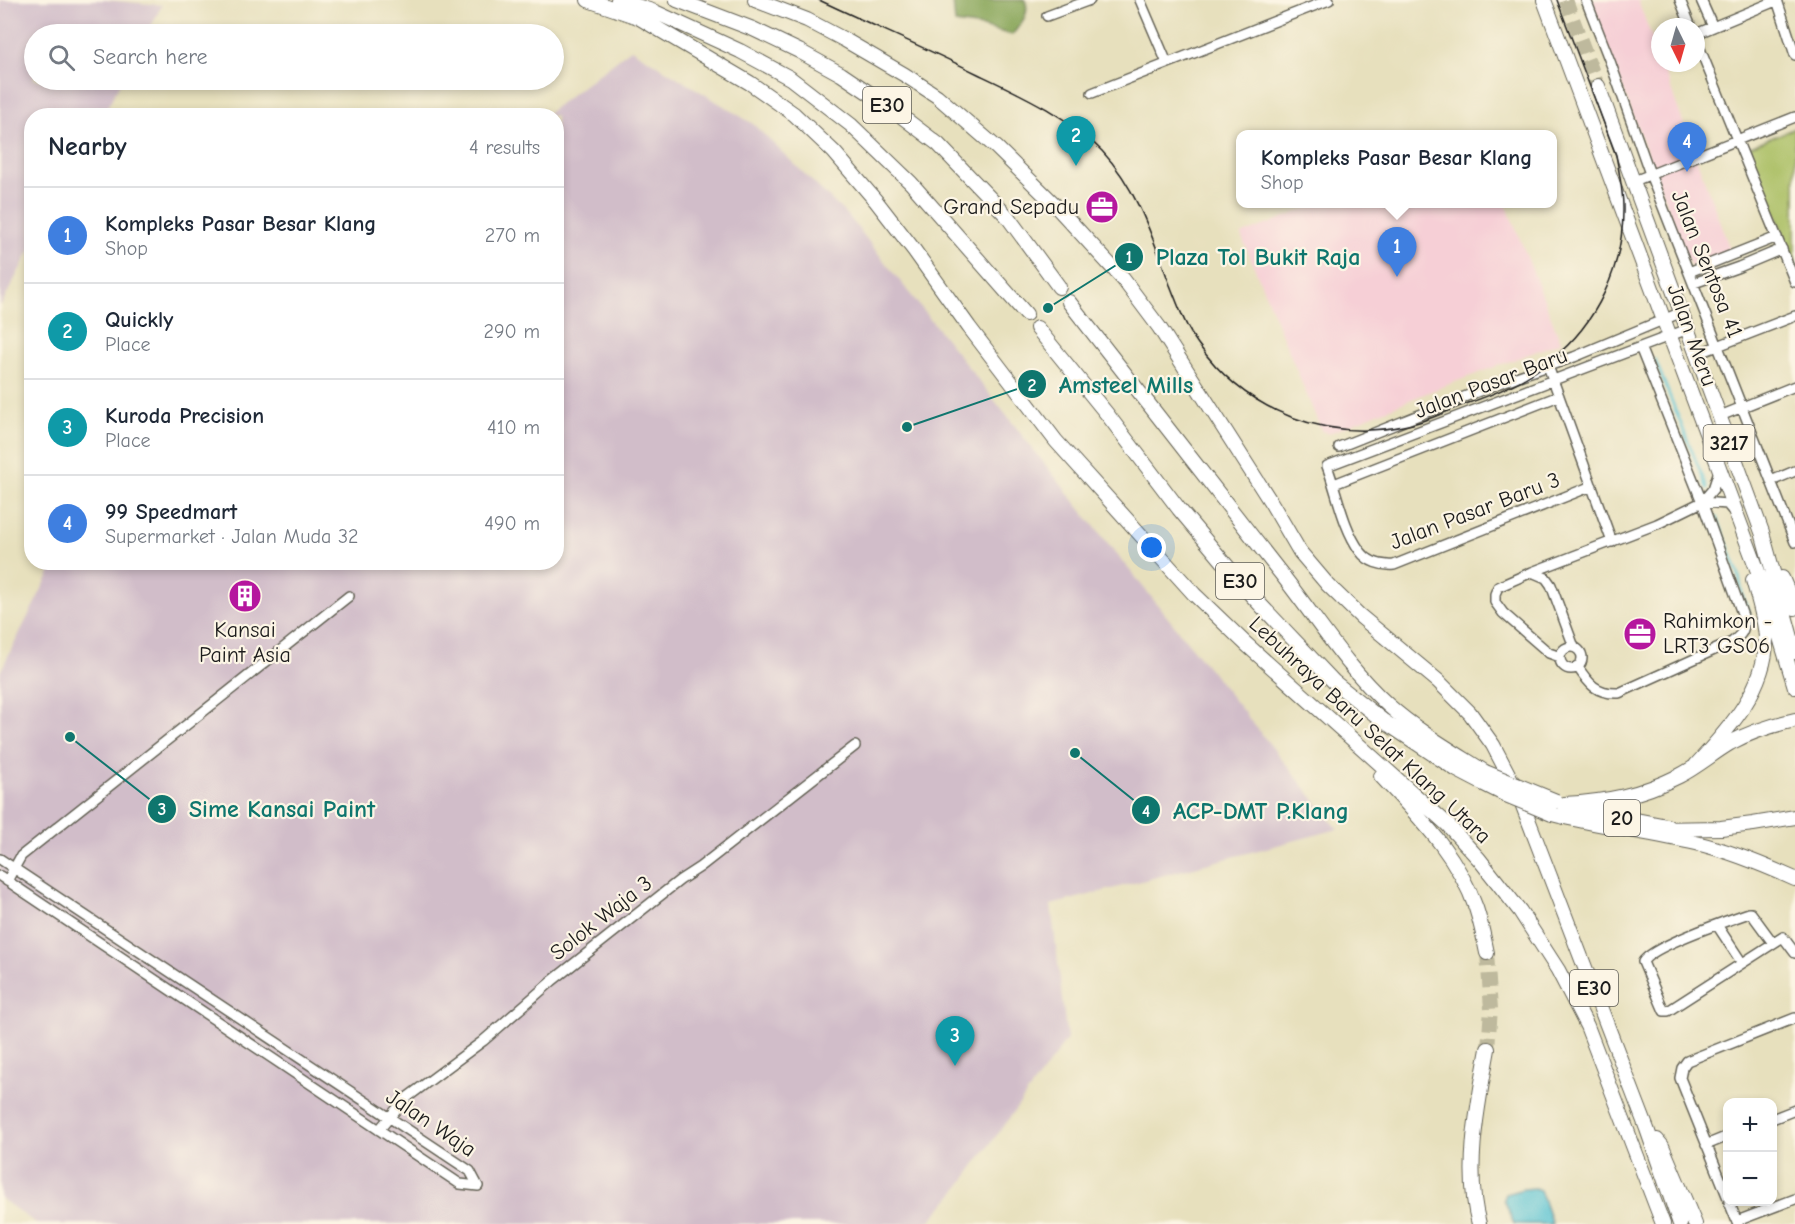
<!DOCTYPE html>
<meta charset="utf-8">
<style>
body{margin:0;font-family:"Comic Neue",sans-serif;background:#f6f6f7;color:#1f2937}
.controls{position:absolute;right:18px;bottom:18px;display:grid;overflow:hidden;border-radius:12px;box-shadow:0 3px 9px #0003}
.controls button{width:54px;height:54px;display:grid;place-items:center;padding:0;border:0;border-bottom:2px solid #e0e1e3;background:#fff;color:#1f2937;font:30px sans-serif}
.compass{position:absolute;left:1651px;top:18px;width:54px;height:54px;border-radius:50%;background:#fff;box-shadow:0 3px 9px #0003;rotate:175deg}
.you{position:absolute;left:1152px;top:548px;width:21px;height:21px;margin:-15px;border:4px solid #fff;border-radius:50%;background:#1a73e8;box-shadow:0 0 0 9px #1a73e833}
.badge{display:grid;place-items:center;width:39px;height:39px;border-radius:50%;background:#b5179e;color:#fff;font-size:20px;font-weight:700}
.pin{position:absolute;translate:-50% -50px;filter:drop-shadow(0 2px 3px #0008)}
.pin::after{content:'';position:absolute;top:32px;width:21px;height:18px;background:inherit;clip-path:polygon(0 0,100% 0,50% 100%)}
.popup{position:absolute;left:1236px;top:130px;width:321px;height:78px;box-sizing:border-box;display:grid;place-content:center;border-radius:12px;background:#fff;filter:drop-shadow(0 2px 4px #0005);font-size:20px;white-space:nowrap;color:#747a83}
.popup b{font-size:22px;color:#1f2937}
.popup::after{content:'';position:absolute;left:50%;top:100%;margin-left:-12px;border:12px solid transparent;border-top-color:#fff}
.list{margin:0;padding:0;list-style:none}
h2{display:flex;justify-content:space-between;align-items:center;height:78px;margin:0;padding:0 24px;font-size:26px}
h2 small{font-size:20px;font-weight:400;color:#747a83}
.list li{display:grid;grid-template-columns:39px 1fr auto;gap:18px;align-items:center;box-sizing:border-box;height:96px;padding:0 24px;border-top:2px solid #e0e1e3}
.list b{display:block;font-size:22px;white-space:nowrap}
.list p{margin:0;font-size:20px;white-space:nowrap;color:#747a83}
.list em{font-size:20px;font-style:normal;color:#747a83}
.icon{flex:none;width:33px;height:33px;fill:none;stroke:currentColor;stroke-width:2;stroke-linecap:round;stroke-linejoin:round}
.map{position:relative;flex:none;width:1795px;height:1224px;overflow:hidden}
.search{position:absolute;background:#fff;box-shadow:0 3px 9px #0003;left:24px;top:24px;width:540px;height:66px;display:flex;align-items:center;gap:15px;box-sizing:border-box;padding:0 21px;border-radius:33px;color:#747a83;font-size:22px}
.panel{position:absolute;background:#fff;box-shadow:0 3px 9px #0003;left:24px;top:108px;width:540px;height:462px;border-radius:24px}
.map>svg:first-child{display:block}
.built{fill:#f6cfd6}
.industrial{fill:#d1bdc9}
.green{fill:#a8bd61;stroke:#626c3e;stroke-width:1.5}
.forest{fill:#86a457;stroke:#51603a;stroke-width:1.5}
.water{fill:#57c2d2;stroke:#3a6f77;stroke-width:1.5}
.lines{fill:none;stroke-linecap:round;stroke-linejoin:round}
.stream{stroke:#57c2d2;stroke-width:3}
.highway-tunnel{stroke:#beb99d;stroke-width:14;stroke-dasharray:14 7;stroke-linecap:butt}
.minor-casing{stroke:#636154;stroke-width:12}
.highway-casing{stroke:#636154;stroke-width:16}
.minor{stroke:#fff;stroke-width:9}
.highway{stroke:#fff;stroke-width:14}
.tram{stroke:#1c1c1c;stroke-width:1.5}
.highway-bridge-casing{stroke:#636154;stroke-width:16;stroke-linecap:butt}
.highway-bridge{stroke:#fff;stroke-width:14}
.labels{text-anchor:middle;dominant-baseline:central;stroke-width:4.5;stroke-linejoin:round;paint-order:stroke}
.shield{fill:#fcf5e5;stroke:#5f5d58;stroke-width:1.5}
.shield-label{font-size:21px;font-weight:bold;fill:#1c1c1c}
.poi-label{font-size:22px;fill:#1c1c1c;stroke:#fcf5e5;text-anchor:end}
.street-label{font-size:22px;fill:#1c1c1c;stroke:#fcf5e5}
.leader{fill:none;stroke:#0f766e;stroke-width:2}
.callout-dot{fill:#0f766e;stroke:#fcf5e5;stroke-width:2}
.mark-label{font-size:18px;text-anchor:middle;font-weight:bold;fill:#fff}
.callout-label{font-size:24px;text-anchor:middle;font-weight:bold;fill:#0f766e;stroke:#fcf5e5;stroke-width:4.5;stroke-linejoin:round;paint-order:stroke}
</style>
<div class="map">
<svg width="1795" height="1224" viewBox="0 0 1795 1224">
<rect width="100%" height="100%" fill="#fcf5e5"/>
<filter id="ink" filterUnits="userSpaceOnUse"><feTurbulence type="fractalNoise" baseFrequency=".0167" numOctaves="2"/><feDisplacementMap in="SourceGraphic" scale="12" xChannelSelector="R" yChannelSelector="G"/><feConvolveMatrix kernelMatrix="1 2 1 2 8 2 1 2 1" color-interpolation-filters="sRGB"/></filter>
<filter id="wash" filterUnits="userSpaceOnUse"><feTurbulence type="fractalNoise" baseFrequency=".008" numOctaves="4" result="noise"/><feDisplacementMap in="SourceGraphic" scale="24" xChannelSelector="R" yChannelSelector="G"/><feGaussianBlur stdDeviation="1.35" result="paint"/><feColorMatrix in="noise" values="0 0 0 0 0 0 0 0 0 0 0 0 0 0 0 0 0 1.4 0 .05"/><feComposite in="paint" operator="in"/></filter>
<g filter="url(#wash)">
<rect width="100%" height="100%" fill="#e7e0bd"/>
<path class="built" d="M1589,0h49l93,252 -40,16z
M1317,204h189l55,138 -122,46 -112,46 -2,-3 -3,1 -81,-197z"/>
<path class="industrial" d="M0,0h105l57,5 -15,29h-113v46h88l-19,35 -71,1 -1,132 -31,59z
M631,49l122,75 97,94 236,298 252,313 -287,76 16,134 -111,152 -29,33h-890l-37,-26v-526l55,-109 501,-1v-446l-11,-1z"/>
<path class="green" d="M1795,128v135l-47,-116z"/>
<path class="forest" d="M953,0h72c6,14 -5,25 -13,35l-29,-8 -28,-4z"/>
<path class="water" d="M1535,1188l5,2 12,34h-38l-10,-25 2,-5 18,-5z"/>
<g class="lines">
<path class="stream" d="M1655,360l52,128
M1717,518l22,58 3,18 7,21"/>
</g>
</g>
<g filter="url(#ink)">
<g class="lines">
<path class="highway-tunnel" d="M1566,0l32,86
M1487,953l4,56 -3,40"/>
<g class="minor-casing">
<path id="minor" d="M1140,0l27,63
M1586,0l25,64 39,110 145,368
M1680,0l11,27
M1701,0l12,27
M1777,0l18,55
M1047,16l43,-16
M1696,34l82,-34
M1696,39l99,243
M1092,93l237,-93
M1634,181l161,-64
M1689,272l88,-35
M1694,283l45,-16 43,-18
M1697,354l98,-38
M1548,366l64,176
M1720,416l75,-30
M1339,447l160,-64 75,-26 108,-45
M1771,481l24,-10
M1334,484l225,-88
M1592,486l-198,79c-13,1 -26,-3 -34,-14 -17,-23 -23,-59 -33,-85l361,-137
M1702,502l25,2 6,7
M1532,572l14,6 5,7 23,62
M1560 658a11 11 0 1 1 22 0a11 11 0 1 1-22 0Z
M1560,657l-11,-4 -46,-40 -8,-11v-8l3,-7 34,-15 125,-48 45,-22 11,-13 7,-21
M1577,666c12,18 19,28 42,27l113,-51c9,-7 13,-11 12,-23l-42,-117 -62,-155
M0,859l470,312 8,15
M0,876l460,308 18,2
M7,881l14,-25 328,-260
M1717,925l25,38
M1773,943l-22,-30h-2c-20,7 -99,34 -106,49l21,49h4l115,-74 12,16
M1772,1119l23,-9
M379,1130l26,-31 78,-58 69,-60 128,-101 20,-13 155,-121
M1706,1145l22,-9
M1728,1198l-48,-120 2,-10 5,-7 108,-43
M1729,1202l9,22
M1737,1221l58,-22"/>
</g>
<g class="highway-casing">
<path id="highway" d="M588,0l50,17 112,66 44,31 40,38 42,49 38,49 55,77 87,114 138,153 52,50 201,180 32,35 41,52 38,59 29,56 76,198
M618,0l37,12 85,39 50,27 61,47 60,58 115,131
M677,0l76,29 46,22 42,23 43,29 54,41 69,72 52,71
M755,0l52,20 38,20 60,35 32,21 60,52 57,56 69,75 36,48 113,177 28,48 28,33 32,31 78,65 32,32 23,32 25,48 129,336 33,95
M1544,0l225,601 26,86
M1598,86l164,446 33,120
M1069,302c70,90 140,179 210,269 36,45 66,95 109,134 29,26 64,46 97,67
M1037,328l70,86 72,95 74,88 81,85 48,38 75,50 25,13
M1782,578l13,30
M1696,765c31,-34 71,-77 70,-127 -1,-19 -8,-40 -13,-58
M1381,776c38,41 76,78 95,132 5,15 8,30 11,45
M1564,804c43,-2 77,-9 115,-28 18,-9 34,-23 51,-33 20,-11 43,-18 65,-23
M1574,808l93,18
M1552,814c48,12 96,18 144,29 34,8 68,22 99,36
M1657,829l64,-1 32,-4 42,-7
M1657,1140l5,6 33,78
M1479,1224c-15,-54 -1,-120 9,-175"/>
</g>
<use href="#minor" class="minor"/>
<use href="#highway" class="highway"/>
<path class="tram" d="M819,0c53,25 107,48 159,74 44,21 90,42 124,77 35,37 51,88 68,134 8,20 15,41 28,59 48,68 129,99 210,81 19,-4 37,-13 55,-20 32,-11 61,-23 88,-45 46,-36 73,-94 72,-153 0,-17 -4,-35 -7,-52l-59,-155"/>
<g class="highway-bridge-casing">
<path id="highway-bridge" d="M1485,772l71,29
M1482,783l24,12 46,19"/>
</g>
<use href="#highway-bridge" class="highway-bridge"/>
</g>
</g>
<defs>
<g id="office-disc" transform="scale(1.725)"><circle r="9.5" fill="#b5179e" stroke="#fcf5e5"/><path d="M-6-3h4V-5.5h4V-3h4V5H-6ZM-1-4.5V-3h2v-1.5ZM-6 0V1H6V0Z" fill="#fff"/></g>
<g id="building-disc" transform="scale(1.725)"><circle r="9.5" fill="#b5179e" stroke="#fcf5e5"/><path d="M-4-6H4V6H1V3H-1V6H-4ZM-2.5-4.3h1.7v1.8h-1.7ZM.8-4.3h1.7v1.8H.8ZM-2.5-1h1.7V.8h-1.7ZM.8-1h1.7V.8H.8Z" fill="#fff"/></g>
</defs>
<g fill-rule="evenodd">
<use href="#office-disc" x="1102" y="207"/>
<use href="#building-disc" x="245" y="596"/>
<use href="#office-disc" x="1640" y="634"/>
</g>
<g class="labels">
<g class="shield">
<rect x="863" y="87" width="48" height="36" rx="4.5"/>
<rect x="1703.5" y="425" width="51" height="36" rx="4.5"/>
<rect x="1216" y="563" width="48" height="36" rx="4.5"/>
<rect x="1604" y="800" width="36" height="36" rx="4.5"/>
<rect x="1570" y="970" width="48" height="36" rx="4.5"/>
</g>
<g class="shield-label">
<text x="887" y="105">E30</text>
<text x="1729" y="443">3217</text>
<text x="1240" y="581">E30</text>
<text x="1622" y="818">20</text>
<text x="1594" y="988">E30</text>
</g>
<g class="poi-label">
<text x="1079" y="207">Grand Sepadu</text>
<text x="1663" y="621" text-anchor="start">Rahimkon -<tspan x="1663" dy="25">LRT3 GS06</tspan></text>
<text x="245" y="630" text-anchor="middle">Kansai<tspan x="245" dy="25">Paint Asia</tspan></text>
</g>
<g class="street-label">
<text transform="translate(1707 264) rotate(68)">Jalan Sentosa 41</text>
<text transform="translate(1692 335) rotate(70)">Jalan Meru</text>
<text transform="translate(1491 383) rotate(-21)">Jalan Pasar Baru</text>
<text transform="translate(1475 511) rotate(-21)">Jalan Pasar Baru 3</text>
<text transform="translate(1370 730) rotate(43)">Lebuhraya Baru Selat Klang Utara</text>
<text transform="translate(601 918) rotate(-38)">Solok Waja 3</text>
<text transform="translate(431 1123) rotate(34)">Jalan Waja</text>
</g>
</g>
<path class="leader" d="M1048 308L1129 257M907 427L1032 384M70 737L162 809M1075 753L1146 810"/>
<g class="callout-dot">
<circle cx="1048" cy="308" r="6"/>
<circle cx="907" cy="427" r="6"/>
<circle cx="70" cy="737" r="6"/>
<circle cx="1075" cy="753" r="6"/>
<circle cx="1129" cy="257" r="15"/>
<circle cx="1032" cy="384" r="15"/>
<circle cx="162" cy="809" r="15"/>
<circle cx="1146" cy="810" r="15"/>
</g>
<g class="mark-label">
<text x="1129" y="263">1</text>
<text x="1032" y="391">2</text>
<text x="162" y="815">3</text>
<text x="1146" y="817">4</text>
</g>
<g class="callout-label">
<text x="1258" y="265">Plaza Tol Bukit Raja</text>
<text x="1126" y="393">Amsteel Mills</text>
<text x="282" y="817">Sime Kansai Paint</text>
<text x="1261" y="819">ACP-DMT P.Klang</text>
</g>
</svg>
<div class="controls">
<button>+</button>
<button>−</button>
</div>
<svg class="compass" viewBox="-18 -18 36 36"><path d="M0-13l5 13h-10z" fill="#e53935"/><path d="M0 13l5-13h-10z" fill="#747a83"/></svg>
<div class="you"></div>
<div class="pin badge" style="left:1397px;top:277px;background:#3f7fe0">1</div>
<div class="popup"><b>Kompleks Pasar Besar Klang</b>Shop</div>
<div class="pin badge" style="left:1076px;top:166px;background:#0f9aa8">2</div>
<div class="pin badge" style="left:955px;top:1066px;background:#0f9aa8">3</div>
<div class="pin badge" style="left:1687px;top:172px;background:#3f7fe0">4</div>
<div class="search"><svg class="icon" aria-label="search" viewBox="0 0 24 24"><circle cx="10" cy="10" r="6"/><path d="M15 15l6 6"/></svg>Search here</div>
<section class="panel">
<h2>Nearby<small>4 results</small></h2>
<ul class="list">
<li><span class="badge" style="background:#3f7fe0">1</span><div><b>Kompleks Pasar Besar Klang</b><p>Shop</p></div><em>270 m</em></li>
<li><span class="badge" style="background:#0f9aa8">2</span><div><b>Quickly</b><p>Place</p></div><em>290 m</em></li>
<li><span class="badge" style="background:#0f9aa8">3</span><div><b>Kuroda Precision</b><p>Place</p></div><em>410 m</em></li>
<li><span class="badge" style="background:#3f7fe0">4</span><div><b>99 Speedmart</b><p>Supermarket · Jalan Muda 32</p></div><em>490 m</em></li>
</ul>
</section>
</div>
